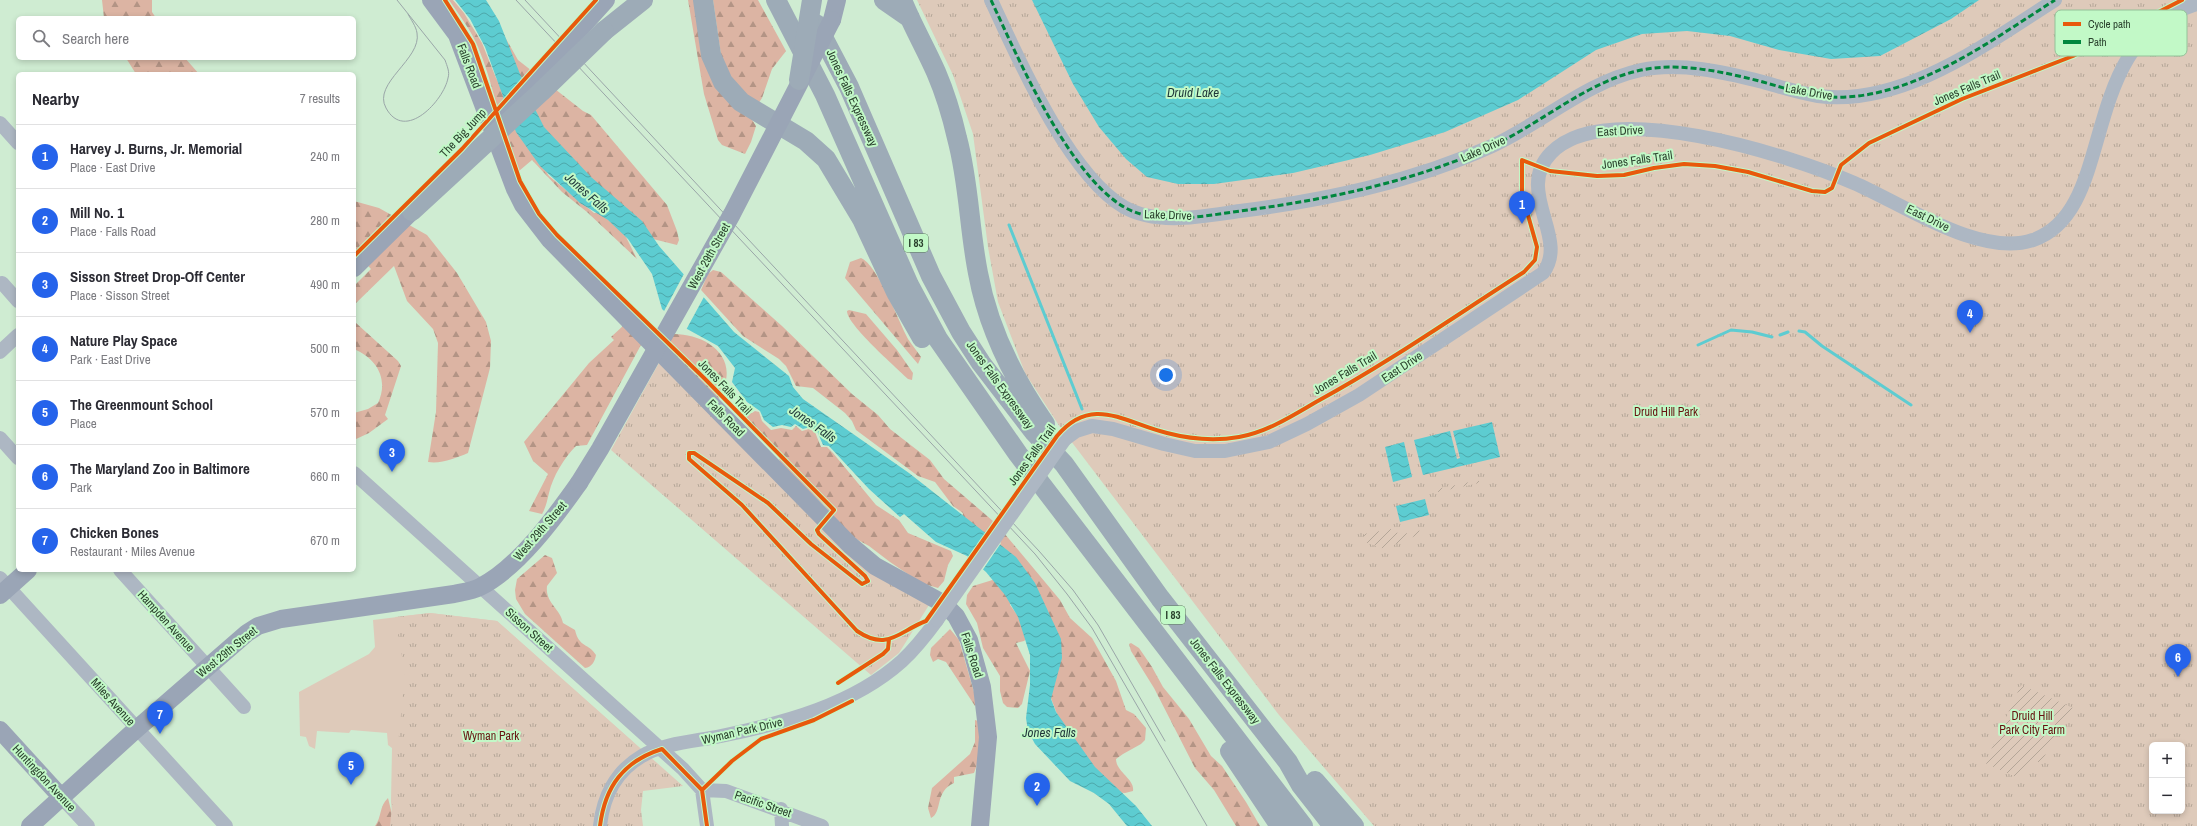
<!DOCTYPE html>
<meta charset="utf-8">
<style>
body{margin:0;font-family:"Archivo Narrow",sans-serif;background:#f7f7f7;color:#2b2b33}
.controls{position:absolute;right:12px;bottom:12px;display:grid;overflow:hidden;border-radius:6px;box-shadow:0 2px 6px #0003}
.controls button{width:36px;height:36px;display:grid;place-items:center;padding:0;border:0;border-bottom:1px solid #e1e1e2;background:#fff;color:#2b2b33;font:20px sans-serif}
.you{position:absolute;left:1166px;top:375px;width:14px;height:14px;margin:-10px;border:3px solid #fff;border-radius:50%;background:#1a73e8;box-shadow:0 0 0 6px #1a73e833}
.badge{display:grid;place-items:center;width:26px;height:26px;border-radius:50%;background:#2563eb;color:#fff;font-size:13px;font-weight:700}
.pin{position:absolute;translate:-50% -33px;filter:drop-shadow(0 1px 2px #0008)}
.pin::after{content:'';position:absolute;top:21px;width:14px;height:12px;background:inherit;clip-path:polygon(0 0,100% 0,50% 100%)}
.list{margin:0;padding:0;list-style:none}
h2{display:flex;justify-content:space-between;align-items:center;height:52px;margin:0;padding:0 16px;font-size:17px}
h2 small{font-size:13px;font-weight:400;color:#7c7c81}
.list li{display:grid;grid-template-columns:26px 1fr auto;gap:12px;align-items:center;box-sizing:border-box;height:64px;padding:0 16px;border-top:1px solid #e1e1e2}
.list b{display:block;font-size:15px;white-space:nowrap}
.list p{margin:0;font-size:13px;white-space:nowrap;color:#7c7c81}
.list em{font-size:13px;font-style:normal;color:#7c7c81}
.icon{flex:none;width:22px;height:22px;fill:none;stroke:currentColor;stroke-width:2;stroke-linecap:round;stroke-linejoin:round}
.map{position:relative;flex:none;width:2197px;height:826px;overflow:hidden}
.search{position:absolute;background:#fff;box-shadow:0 2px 6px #0003;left:16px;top:16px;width:340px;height:44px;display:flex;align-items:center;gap:10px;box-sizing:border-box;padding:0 14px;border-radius:6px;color:#7c7c81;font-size:15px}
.panel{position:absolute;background:#fff;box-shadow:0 2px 6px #0003;left:16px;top:72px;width:340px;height:500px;border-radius:6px}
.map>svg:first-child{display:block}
.grass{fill:#decaba}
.forest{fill:url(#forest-firs)}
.park{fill:url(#park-tufts);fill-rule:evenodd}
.garden{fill:url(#garden-furrows)}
.water{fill:url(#water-waves)}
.pier{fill:#cfecd2}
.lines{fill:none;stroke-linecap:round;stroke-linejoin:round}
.stream{stroke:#5dccd1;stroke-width:3}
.minor{stroke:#adb7c3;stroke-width:14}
.major{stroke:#9aa5b6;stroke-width:18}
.highway{stroke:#9dabb7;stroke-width:20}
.tram{stroke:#9aa6a8;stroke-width:1}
.minor-bridge{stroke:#adb7c3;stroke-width:14}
.major-bridge{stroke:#9aa5b6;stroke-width:18}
.highway-bridge{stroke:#9dabb7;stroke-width:20}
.quiet{stroke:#00873e;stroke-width:3;stroke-dasharray:6 3;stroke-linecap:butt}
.cycleway-casing{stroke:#c2f9c7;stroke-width:6}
.cycleway{stroke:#e8590c;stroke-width:4}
.labels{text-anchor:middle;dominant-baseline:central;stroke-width:4;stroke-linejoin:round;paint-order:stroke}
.shield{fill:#c2f9c7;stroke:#58785b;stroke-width:1}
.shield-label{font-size:11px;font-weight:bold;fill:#2a412d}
.street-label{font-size:12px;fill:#2a412d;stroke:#c2f9c7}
.park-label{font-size:12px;fill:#671210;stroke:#c2f9c7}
.water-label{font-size:13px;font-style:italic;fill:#1f363a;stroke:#c2f9c7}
.key{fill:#c2f9c7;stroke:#94c299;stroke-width:1}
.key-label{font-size:11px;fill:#2a412d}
</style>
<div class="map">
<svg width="2197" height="826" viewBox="0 0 2197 826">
<defs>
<pattern id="forest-firs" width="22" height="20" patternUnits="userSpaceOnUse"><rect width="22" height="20" fill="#dcb4a3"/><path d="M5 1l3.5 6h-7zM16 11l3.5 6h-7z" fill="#b39485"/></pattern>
<pattern id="park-tufts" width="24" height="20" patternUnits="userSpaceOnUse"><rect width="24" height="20" fill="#decaba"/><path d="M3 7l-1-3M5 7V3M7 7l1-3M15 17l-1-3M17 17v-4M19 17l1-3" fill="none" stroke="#b4a698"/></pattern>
<pattern id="garden-furrows" width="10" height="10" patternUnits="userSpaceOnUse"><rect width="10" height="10" fill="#decaba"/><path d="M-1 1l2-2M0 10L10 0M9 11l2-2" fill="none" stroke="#b4a698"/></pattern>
<pattern id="water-waves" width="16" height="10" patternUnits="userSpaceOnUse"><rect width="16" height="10" fill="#5dccd1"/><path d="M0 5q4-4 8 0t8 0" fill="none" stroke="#4da7aa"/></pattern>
</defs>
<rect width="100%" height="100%" fill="#cfecd2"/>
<path class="grass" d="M430,613l67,8 136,121 -240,76 -2,-16 1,-54 -4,-3 -1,-12 -36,-3 -2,3 -32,-2 -2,18 -6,-3 -3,-9 -6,-1 -1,-44 70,-38 6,-7 -2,-27z"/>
<path class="forest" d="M102,0h50v12l4,6h-52z
M449,0h4l11,13 18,30 14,35 55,89 -4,6 2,3 39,32 6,5h5l24,18 14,28 -50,-47 -25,-20 -30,-32 -13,11c-19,-40 -24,-84 -41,-124 -7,-17 -19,-32 -29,-47z
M484,0l34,60 65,51 8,4 76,90 10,26 2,9 -2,5 -24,-6 -87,-60z
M688,0h9l7,42 52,84 -5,16 -6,12 -23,-9 -4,-5 -14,-46z
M713,0h45l28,51 -14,18 -10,29 -6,9 -33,-38z
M126,58h59l14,16h-63z
M354,201l25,7 48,27 30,38 29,49 5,19 -1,27 -22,85c-12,5 -26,11 -40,9l8,-50 2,-69 -5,-14 -26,-28 -13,-35 -40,39v-19l17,-17 -17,-18z
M861,258c16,6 38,64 47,81 4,6 9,12 13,18l-3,7 -73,-86 5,-16z
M713,270l8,2 61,54 70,68 26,21 12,14 40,31 14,19 49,42 -10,16 -21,-18 1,-6 -10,-7 -18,-24 -17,-6 -62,-46 -4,-9 -7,-8 -32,-25 -17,-2 -10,-20 -7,-7 -36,-23 -42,-46 7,-16z
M849,310l17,4 31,36 16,23 -1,7 -4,-1c-12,-12 -61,-54 -61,-68z
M356,323l42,38 3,5 -16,49 3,4 -19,14 -15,7v-27l14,-4 10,-6c11,-24 -1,-44 -24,-54v-25z
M624,325l18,18 -55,102 -11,1c-12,12 -23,30 -27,47 -2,8 -3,14 -7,21l-13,-3 19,-37 -15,-13 -9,-19 65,-79 25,-23 -3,-3z
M672,334c26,-1 60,15 54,46 -1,5 2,10 -1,15l-7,4 -56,-54z
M755,411l4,1 3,9 9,9 10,-2 11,2 4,-4 6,5 7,-2 6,3 6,15h6l6,6 43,52 23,15 9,13 43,18 2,5 -5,9 -4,16 -6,7 -17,-5 -31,-21 -21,-16 -20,-11 -25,-30 -43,-39 -3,-11 -30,-28 -13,-15 17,1z
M1004,533l56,67 10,18 22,20 24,43 10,29 8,4 12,14 -1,12 -4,4 -18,10 -7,5c0,13 19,20 17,32l-8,2 -12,-1 -50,-62 -67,-177z
M545,555l7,3 5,15 -10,13c-2,17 13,22 16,37l12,7c4,18 14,13 21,25 -1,6 -4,12 -11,13l-60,-54 -9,-15 -1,-9 2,-11z
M999,578l11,19v8l8,11 9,22 -3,3 -8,2 14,28 -8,33 -4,4 -11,-1 -4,-4 -3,-12v-15l-17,-28 -6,-25 -11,-19 1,-9 6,-9z
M950,629l9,11 17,59 -1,7 -29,-44 -8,-3 -5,3 -3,-7 1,-7z
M1131,643l8,5 13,19 11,20 26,32 22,37 11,10 24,36 14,24h-24l-22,-36 -19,-22 -41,-80 -23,-37 -2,-7z
M975,720l3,1c2,17 3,36 -4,52l-20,4v6c-20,9 -11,29 -23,35l-3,-10 4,-20 38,-34 5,-12z
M388,798l5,20 -1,8h-17c7,-9 4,-20 13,-28z"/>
<path class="park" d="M917,0h1280v826h-823l-95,-111 -221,-291 -33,-51 -27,-71 -10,-55 -15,-113 -20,-59zM2152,745h30v66h-30z
M660,361l197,199 72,45 -30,48 -28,22 -260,-225z
M430,613l67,8 186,165 -40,5 -2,19 2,16h-253l15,-152 -10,-57z"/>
<path class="garden" d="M1479,480v3l-41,9 -1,-3z
M1391,529c7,7 19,5 28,0l1,5 -36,15 -19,-7 -1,-8z
M2021,685l52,23 -14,20 -18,35 -8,-3 -13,19 -35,-16z"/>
<path class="water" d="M455,0h31l13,21 31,78 14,28 47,50 51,44 17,25 75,86 55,44 4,11 10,12 106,74 107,84 19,26 26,56 1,19 -11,41 5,13 39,55 41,39 16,20h-25l-18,-22 -15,-11 -24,-12 -35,-37 -7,-13 -2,-13 4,-33v-30l-12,-38 -13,-22 -19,-23 -19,-16 -31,-14 -32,-28 -4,3 -31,-28 -40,-43 -6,-1 -6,-14 -7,-4 -7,2 -8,-5 -4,3 -9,-2 -9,2 -9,-7 -4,-9 -13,-9 -15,-20 3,-14 -17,-22 -40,-22 -16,-15 -10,-35 -24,-35 -20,-19 -28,-17 -40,-37 -24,-34 -31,-85 -15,-28z
M1032,0h947l-28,19 -71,37 -49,3 -52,-9 -49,-14 -43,-5 -45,3 -46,16 -78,50 -73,32 -75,23 -77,18 -79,11h-36l-31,-7 -21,-18 -27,-32 -26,-43z
M1492,422l8,35 -77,18 -9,-35 36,-9 7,28 3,-1 -7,-27z
M1404,442l8,35 -19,5 -8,-35z
M1425,499l4,16 -29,7 -4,-16z"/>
<path class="pier" d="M685,272l20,23 -19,35 -9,-5 -14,-12z
M987,531l14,12 -19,28 -14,-13z"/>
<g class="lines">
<path class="stream" d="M1009,225l73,184
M1799,331l6,1 17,14 89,59
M1780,335l8,-3
M1698,345l33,-15 21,2 20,5"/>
<path class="minor" d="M991,0c27,58 77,174 133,207 33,19 80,9 116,4 86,-11 172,-29 252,-65 50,-23 94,-64 149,-76 40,-8 83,2 122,12 18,5 36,11 55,14 85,11 169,-53 237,-96
M0,123l18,20
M2,283l16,18
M0,352l18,-17
M0,438l18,20
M1065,439l11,-8 16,-5 21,3 51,15 31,7h30l44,-9 38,-18 52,-29 184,-122c27,-35 -29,-82 8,-120 54,-57 239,2 303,30 49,21 126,75 179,57 87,-30 41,-199 164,-236
M354,473l329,296 19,21 5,36
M120,570l124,137
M0,578l226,248
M702,790l24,1 96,35
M62,798l26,28
M781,809l1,17
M600,826c3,-29 16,-55 42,-70 21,-13 56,-15 79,-20 63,-13 132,-31 181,-75 13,-12 24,-26 35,-41"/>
<path class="major" d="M431,0l26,35 58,154 8,16 27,35 300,305 25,21 69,38 12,12 13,24 13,47 6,50 -8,89
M832,20l5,-20
M354,268l58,-57
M0,595l28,-25
M0,730l62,68
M30,826l102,-93 115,-100 11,-7 23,-7 173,-25c9,-2 18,-3 26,-7 38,-19 75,-70 99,-104"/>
<path class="highway" d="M703,0l8,55 12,27 18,20 65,39 20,18 36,60 34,73 26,46
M776,0l49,95 84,190 29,54 80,115 285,372
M884,0l26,18
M902,0c10,25 23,47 34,72 9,21 16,44 21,66 12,44 12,90 21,135 10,55 35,105 67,151
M816,24l33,63 82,189 30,56 20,31 53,69 30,32 96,134 128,164 13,23 32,41
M604,31l39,-31
M1230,751l50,75
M1315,781l39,45"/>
<path class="tram" d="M397,0l48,60c2,6 5,12 3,18 -4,22 -43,65 -62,30 -14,-25 36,-49 31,-75 -1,-7 -6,-13 -9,-19
M516,0l519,554 32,40 25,34 115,198
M525,0l514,551 34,39 25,35 67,116"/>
<path class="minor-bridge" d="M937,620l128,-181"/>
<path class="major-bridge" d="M497,121l109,-121
M579,483l21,-34 132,-235 100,-194"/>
<path class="highway-bridge" d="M799,80l13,-80
M412,211l129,-119 63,-61"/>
<path class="quiet" d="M991,0c27,58 77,174 133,207 33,19 80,9 116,4 86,-11 172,-29 252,-65 50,-23 94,-64 149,-76 40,-8 83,2 122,12 18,5 36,11 55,14 85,11 169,-53 237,-96"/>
<g class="cycleway-casing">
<path id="cycleway" d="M445,0l28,44 47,137 19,33 18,21 147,143 130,132 -17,20 2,4 46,42 3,5 -6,3 -51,-40 -43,-41 -74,-50h-5v6l53,46 115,126c31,21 42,0 69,-10l131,-185c35,-42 68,-13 110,-3 23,6 49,8 72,4 28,-5 53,-21 77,-35 72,-39 139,-86 208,-130l11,-12 2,-13 -15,-53v-34l28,11 47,5 27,-1 30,-7 30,-4 31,2 33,6 64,19 13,1 7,-4 9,-23 28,-22 93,-44 111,-43 109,-56
M354,256l108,-107 134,-149
M838,683l45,-29 5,-5 1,-10
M702,790l30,-29 29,-22 53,-19 38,-19
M600,826c5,-40 24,-65 62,-77l40,41 5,36"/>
</g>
<use href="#cycleway" class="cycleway"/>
</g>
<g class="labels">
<g class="shield">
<rect x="904" y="234" width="24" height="18" rx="3"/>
<rect x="1161" y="606" width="24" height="18" rx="3"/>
</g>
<g class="shield-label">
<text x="916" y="243">I 83</text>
<text x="1173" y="615">I 83</text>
</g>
<g class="street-label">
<text transform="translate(469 66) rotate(69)">Falls Road</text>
<text transform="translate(1967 88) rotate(-23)">Jones Falls Trail</text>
<text transform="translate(1809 92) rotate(10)">Lake Drive</text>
<text transform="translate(852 98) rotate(65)">Jones Falls Expressway</text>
<text transform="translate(1620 131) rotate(-3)">East Drive</text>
<text transform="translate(463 133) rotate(-47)">The Big Jump</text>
<text transform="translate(1483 149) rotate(-24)">Lake Drive</text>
<text transform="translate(1637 160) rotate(-8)">Jones Falls Trail</text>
<text transform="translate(1168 215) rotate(2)">Lake Drive</text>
<text transform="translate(1928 218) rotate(26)">East Drive</text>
<text transform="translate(709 256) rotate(-61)">West 29th Street</text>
<text transform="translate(1402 367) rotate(-33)">East Drive</text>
<text transform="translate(1345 373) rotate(-31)">Jones Falls Trail</text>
<text transform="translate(1000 385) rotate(54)">Jones Falls Expressway</text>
<text transform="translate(725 387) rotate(46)">Jones Falls Trail</text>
<text transform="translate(726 418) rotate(45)">Falls Road</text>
<text transform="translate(1032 455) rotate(-54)">Jones Falls Trail</text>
<text transform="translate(540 531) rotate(-49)">West 29th Street</text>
<text transform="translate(166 621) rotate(48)">Hampden Avenue</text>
<text transform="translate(529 630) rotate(42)">Sisson Street</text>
<text transform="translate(227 652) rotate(-39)">West 29th Street</text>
<text transform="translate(972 655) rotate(72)">Falls Road</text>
<text transform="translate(1225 681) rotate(52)">Jones Falls Expressway</text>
<text transform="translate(113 702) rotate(48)">Miles Avenue</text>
<text transform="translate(742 731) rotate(-13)">Wyman Park Drive</text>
<text transform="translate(44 778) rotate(47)">Huntingdon Avenue</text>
<text transform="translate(763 804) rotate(19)">Pacific Street</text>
</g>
<g class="park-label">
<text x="1666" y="412">Druid Hill Park</text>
<text x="2032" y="716">Druid Hill<tspan x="2032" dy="14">Park City Farm</tspan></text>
<text x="491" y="736">Wyman Park</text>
</g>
<g class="water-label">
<text x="1193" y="92">Druid Lake</text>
<text transform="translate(587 193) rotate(42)">Jones Falls</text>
<text transform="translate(813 424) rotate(35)">Jones Falls</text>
<text x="1049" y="732">Jones Falls</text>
</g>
</g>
<rect x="2055" y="10" width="132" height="46" rx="6" class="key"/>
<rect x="2063" y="22" width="18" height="4" fill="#e8590c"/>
<rect x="2063" y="40" width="18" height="4" fill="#00873e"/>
<g class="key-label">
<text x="2088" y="28">Cycle path</text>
<text x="2088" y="46">Path</text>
</g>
</svg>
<div class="controls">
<button>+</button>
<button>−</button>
</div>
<div class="you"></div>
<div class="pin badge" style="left:1522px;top:224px">1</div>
<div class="pin badge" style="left:1037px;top:806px">2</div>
<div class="pin badge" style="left:392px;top:472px">3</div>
<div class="pin badge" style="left:1970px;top:333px">4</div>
<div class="pin badge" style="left:351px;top:785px">5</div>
<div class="pin badge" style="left:2178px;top:677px">6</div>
<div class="pin badge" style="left:160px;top:734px">7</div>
<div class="search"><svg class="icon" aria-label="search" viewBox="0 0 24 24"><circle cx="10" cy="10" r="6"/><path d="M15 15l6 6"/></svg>Search here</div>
<section class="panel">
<h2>Nearby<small>7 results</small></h2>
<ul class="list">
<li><span class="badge">1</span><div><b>Harvey J. Burns, Jr. Memorial</b><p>Place · East Drive</p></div><em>240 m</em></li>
<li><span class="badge">2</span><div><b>Mill No. 1</b><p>Place · Falls Road</p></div><em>280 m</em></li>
<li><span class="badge">3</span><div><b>Sisson Street Drop-Off Center</b><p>Place · Sisson Street</p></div><em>490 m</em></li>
<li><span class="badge">4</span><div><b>Nature Play Space</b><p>Park · East Drive</p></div><em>500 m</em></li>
<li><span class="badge">5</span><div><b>The Greenmount School</b><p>Place</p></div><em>570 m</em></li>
<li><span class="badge">6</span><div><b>The Maryland Zoo in Baltimore</b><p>Park</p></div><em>660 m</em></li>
<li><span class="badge">7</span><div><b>Chicken Bones</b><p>Restaurant · Miles Avenue</p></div><em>670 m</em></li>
</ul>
</section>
</div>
